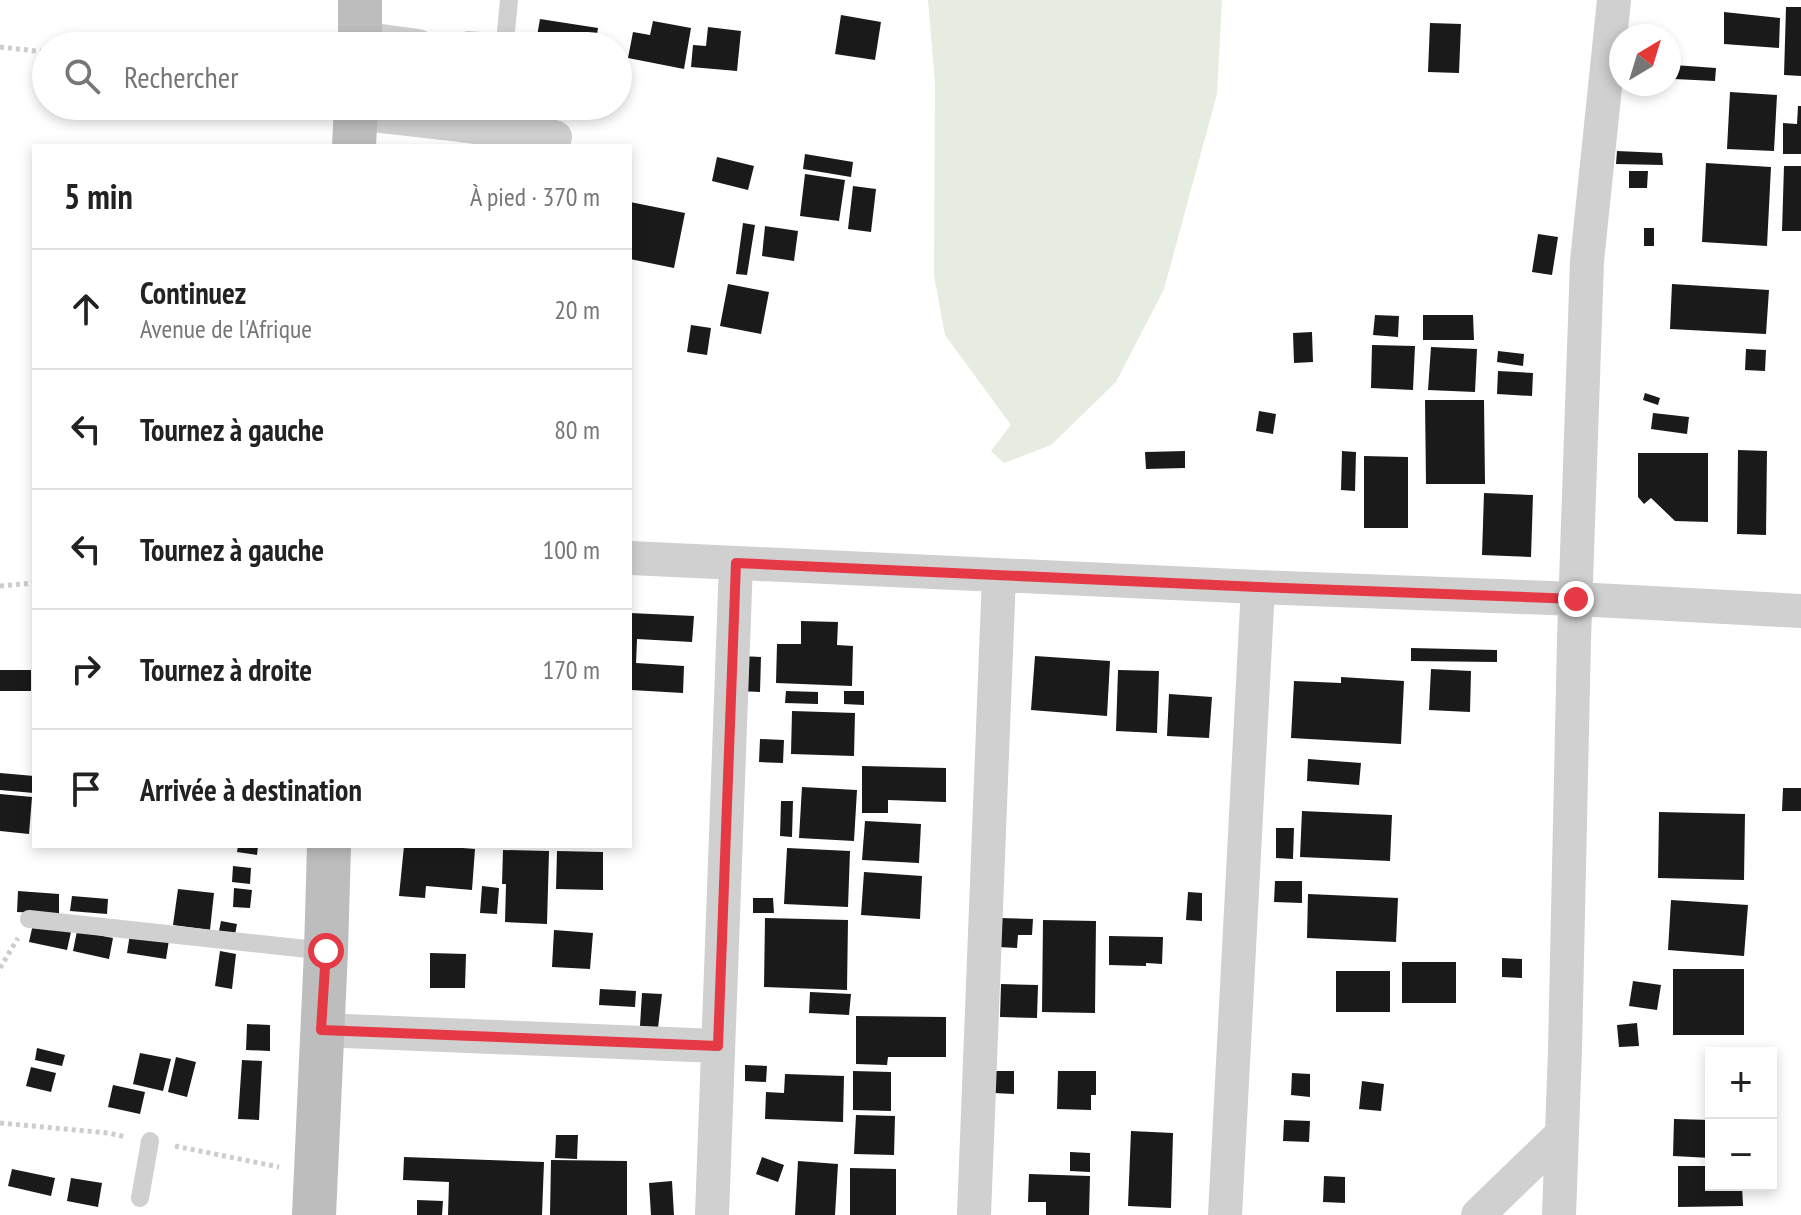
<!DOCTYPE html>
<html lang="fr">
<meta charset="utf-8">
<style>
body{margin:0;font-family:"PT Sans Narrow",sans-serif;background:#f2f2f2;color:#222}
.controls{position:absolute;right:24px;bottom:24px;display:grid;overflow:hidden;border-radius:0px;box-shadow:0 4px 12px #0003}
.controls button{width:72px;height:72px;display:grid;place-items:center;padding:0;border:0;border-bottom:2px solid #e0e0e0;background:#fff;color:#222;font:40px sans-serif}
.compass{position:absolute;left:1609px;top:24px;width:72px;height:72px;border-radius:50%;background:#fff;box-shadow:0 4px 12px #0003;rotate:38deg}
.stop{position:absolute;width:24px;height:24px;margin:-18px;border:6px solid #e63946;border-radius:50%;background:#fff}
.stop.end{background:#e63946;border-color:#fff;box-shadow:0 2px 8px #0008}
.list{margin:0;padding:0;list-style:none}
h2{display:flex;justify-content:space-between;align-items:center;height:104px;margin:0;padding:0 32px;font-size:34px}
h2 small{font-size:26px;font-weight:400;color:#767676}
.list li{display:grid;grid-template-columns:52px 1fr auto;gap:24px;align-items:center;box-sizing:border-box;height:120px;padding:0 32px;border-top:2px solid #e0e0e0}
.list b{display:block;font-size:30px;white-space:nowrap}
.list p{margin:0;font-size:26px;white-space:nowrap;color:#767676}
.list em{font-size:26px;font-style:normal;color:#767676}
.icon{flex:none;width:44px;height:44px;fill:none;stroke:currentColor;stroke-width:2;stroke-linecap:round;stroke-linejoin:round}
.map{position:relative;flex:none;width:1801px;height:1215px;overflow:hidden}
.search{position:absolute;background:#fff;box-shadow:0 4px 12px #0003;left:32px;top:32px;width:600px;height:88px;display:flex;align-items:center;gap:20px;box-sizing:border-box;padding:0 28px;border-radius:44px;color:#767676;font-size:30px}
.panel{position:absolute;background:#fff;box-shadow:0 4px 12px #0003;left:32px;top:144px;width:600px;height:704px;border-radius:0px}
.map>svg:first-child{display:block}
.green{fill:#e6ecdf}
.building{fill:#1a1a1a}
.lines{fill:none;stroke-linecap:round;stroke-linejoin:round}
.path{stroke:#cdcdcd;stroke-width:5;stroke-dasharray:4 4;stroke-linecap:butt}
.lane{stroke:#d0d0d0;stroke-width:18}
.street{stroke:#d0d0d0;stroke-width:34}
.secondary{stroke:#bdbdbd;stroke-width:44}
.route{stroke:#e63946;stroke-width:10}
</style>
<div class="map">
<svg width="1801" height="1215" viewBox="0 0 1801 1215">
<rect width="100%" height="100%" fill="#fff"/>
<path class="green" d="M928,0h294l-5,94 -53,195 -48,93 -65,63 -47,18 -13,-12 20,-26 -66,-90 -11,-60 1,-192z"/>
<path class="building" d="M1786,7h15v69l-17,-1z
M1724,12l56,6 -1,30 -55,-4z
M841,15l40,7 -6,38 -40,-6z
M540,19l58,9 -3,18h-32l-27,-4z
M653,21l38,7 -7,41 -56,-11 5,-26 17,3z
M1430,23l31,1 -2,49 -31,-1z
M708,27l33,4 -4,40 -46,-4 2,-22 13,1z
M1674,65l42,3 -1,13 -41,-2z
M1730,92l47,3 -3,56 -47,-2z
M1798,106h3v48h-18v-31l14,1z
M527,110l23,4 -2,17 -24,-3z
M1617,151l45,2 1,12 -47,-1z
M805,154l48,8 -2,15 -48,-8z
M717,157l37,9 -6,24 -36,-9z
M1706,163l65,4 -4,79 -65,-4z
M1784,166h17v65h-19z
M1629,171h19l-1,17h-18z
M805,174l40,6 -6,41 -39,-5z
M853,186l23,3 -5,43 -23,-3z
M630,202l55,11 -11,55 -44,-9z
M743,223l12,2 -8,50 -11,-1z
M765,226l33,5 -4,30 -32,-5z
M1644,228h10v18h-10z
M1538,234l20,3 -6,38 -20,-3z
M728,284l41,8 -8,42 -41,-8z
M1672,284l97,6 -3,44 -96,-5z
M1375,315l24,1 -1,21 -25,-2z
M1423,315h50l1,25h-51z
M691,325l20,3 -4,27 -20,-3z
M1312,332l1,30 -19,1 -1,-30z
M1372,345l43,1 -2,44 -42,-2z
M1431,347l46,2 -2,43 -47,-2z
M1746,349l20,1 -1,21 -20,-1z
M1498,351l26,3 -1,12 -26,-4z
M1498,371l35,2 -1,23 -35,-2z
M1645,393l15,5 -2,7 -15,-5z
M1425,400h59l1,84h-59z
M1259,411l17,3 -3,20 -17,-3z
M1653,413l36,4 -2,17 -36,-5z
M1738,450l29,1 -1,84 -29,-1z
M1185,451v17l-39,1 -1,-17z
M1342,451l14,1 -1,39 -14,-1z
M1638,453h70v69l-33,-1 -24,-23 -7,6 -6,-7z
M1364,456l44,1v71h-44z
M1484,493l49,2 -2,62 -49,-2z
M630,613l64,3 -2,26 -55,-3 -1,24 48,3 -1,27 -52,-3z
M801,621l37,1 -1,23 16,1 -1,40 -76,-3 1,-39h24z
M1411,648l86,2v12l-86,-1z
M741,656l20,1 -1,35 -21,-1z
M1035,656l75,5 -3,55 -76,-6z
M1431,669l40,2 -1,41 -41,-2z
M0,670h31v21h-31z
M1118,670l41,1 -2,62 -41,-2z
M1341,677l63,4 -3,63 -110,-6 3,-57 47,2z
M786,691l32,1v12l-33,-1z
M844,691h20v14l-20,-1z
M1169,694l43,3 -3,41 -42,-2z
M792,711l63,2 -1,43 -63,-2z
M760,739l24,1 -1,23 -24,-1z
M1308,759l53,4 -2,22 -52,-4z
M862,766l84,2v34l-58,-2v13h-26z
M0,773l34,3v17l-34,-3z
M802,787l55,3 -3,51 -55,-3z
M1783,788h18v23h-19z
M0,794l32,3 -3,37 -29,-3z
M781,801h12l-1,36 -12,-1z
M1302,811l90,4 -2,46 -90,-4z
M1659,812l86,2 -1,66 -86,-2z
M865,821l56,3 -2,39 -57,-3z
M1276,828h18l-1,31 -17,-1z
M238,846h20l-1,9 -20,-3z
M404,846h33l38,3 -3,41 -46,-4 -1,12 -26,-2z
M787,848l63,3 -2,56 -64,-3z
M503,850l46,1 -2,73 -42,-2 1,-38h-4z
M557,851l46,1v38l-47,-1z
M233,866l18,2 -1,16 -18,-2z
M864,872l58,4 -2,43 -59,-4z
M1275,881h27v22l-28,-1z
M482,886l17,2 -2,26 -17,-1z
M234,888l18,2 -2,18 -17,-1z
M178,889l36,4 -4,37 -37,-5z
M18,891l41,3v20l-42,-2z
M1188,892l14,1v28l-16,-1z
M1308,894l90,4 -2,44 -89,-4z
M72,896l36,3 -1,15 -37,-3z
M753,898h20l1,15h-21z
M1671,900l77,5 -4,51 -76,-6z
M765,918l83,2 -1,70 -83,-3z
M1000,918l33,1 -1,16h-14l-1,13 -18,-1z
M1043,920l53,1 -1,92 -53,-1z
M221,921l16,3 -3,16 -16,-4z
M33,924l38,8 -4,18 -38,-8z
M554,930l39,3 -3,36 -38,-2z
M77,931l36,7 -4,21 -36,-8z
M130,934l39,6 -3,19 -39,-6z
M1109,936l54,1 -1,27 -16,-1v3l-37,-1z
M220,951l16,3 -4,35 -17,-3z
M430,953l36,1 -1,34h-35z
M1502,958l20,1v19l-20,-1z
M1402,962h54v41h-54z
M1673,969h71v66h-71z
M1336,971h54v41h-54z
M1633,981l28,4 -4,25 -28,-4z
M1001,984l37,1 -1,33 -37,-1z
M600,989l36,2 -1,16 -36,-2z
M810,992l41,2 -2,21 -40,-2z
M642,993l20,1 -4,34 -18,-2z
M856,1016l90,1v40h-58l-1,8 -31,-1z
M1637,1023l2,23 -20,1 -2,-22z
M247,1024l23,1v26l-24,-1z
M37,1048l28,7 -3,11 -27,-6z
M140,1053l31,6 -8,32 -30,-7z
M176,1057l20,5 -9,35 -19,-5z
M242,1060l20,1 -3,59 -21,-1z
M745,1065l22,1 -1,16 -21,-1z
M31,1067l25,6 -5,19 -25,-6z
M853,1071l38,1v39l-38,-1z
M995,1071h19v23l-20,-1z
M1058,1071h38v24h-5v15l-34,-1z
M1292,1073l18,1v23l-19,-2z
M785,1074l59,2 -1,46 -78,-3 1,-27 18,1z
M1362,1081l22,3 -3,27 -22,-2z
M113,1085l32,7 -5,22 -32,-7z
M856,1115l39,1 -1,39 -40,-1z
M1674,1119l37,1v38l-38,-2z
M1284,1120l26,1 -1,21 -26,-1z
M1131,1131l42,2 -2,75 -43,-2z
M556,1135h22l-1,24 -22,-1z
M1070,1152l20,1v19l-20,-1z
M404,1157l140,5 -2,53h-94l1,-33 -46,-2z
M762,1157l22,8 -6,17 -22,-8z
M551,1160l76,1v54h-77z
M798,1161l40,3 -3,51h-40z
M1678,1166h33v19h31l1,21 -65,1z
M850,1168l46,1v46h-46z
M12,1169l43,9 -4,18 -43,-10z
M1029,1174l61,2 -1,39h-43v-13h-18z
M1324,1176l21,1v26l-22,-1z
M71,1178l31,5 -4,24 -31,-6z
M672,1181l2,34h-23l-2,-32z
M417,1200l26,1 -1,14h-25z"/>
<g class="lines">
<path class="path" d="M241,46l82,-6
M0,47l46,5
M0,586l34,-3
M0,968l18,-30
M0,1123l108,10 18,4
M175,1146l104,21"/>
<path class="lane" d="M458,46l10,-6 37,3 4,-43
M29,919l297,32
M140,1198l10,-57"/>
<path class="street" d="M360,38l58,8
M356,113l87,10 2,-17
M443,123l112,14
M630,558l628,29 318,12 225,12
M321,1030l397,16
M712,1215l24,-652
M974,1215l25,-640
M1225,1215l33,-628
M1478,1215l84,-81
M1559,1215l6,-165 9,-410 13,-379 27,-261"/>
<path class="secondary" d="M360,46v-46
M354,146l2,-40
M314,1215l12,-264 3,-105"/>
</g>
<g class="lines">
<path class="route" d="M326,951l-5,79 397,16 18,-483 522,24 318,12"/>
</g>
</svg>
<div class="controls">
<button>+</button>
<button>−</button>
</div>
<svg class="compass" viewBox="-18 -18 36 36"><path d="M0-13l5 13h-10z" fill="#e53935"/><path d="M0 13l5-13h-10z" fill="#767676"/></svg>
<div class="stop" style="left:326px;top:951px"></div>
<div class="stop end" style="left:1576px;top:599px"></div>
<div class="search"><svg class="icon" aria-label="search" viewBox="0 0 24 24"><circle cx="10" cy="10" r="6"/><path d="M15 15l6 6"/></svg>Rechercher</div>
<section class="panel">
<h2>5 min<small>À pied · 370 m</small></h2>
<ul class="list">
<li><svg class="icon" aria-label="ahead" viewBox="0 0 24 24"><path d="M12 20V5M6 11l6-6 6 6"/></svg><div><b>Continuez</b><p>Avenue de l'Afrique</p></div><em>20 m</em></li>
<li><svg class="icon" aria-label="left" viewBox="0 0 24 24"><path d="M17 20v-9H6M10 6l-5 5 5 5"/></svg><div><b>Tournez à gauche</b></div><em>80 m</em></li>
<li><svg class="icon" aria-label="left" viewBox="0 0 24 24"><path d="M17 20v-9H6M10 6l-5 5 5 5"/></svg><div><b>Tournez à gauche</b></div><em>100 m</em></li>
<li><svg class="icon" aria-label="right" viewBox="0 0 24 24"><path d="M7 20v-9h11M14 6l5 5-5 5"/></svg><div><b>Tournez à droite</b></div><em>170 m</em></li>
<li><svg class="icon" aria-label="arrive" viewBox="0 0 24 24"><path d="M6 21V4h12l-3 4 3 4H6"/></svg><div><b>Arrivée à destination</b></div></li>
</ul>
</section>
</div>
